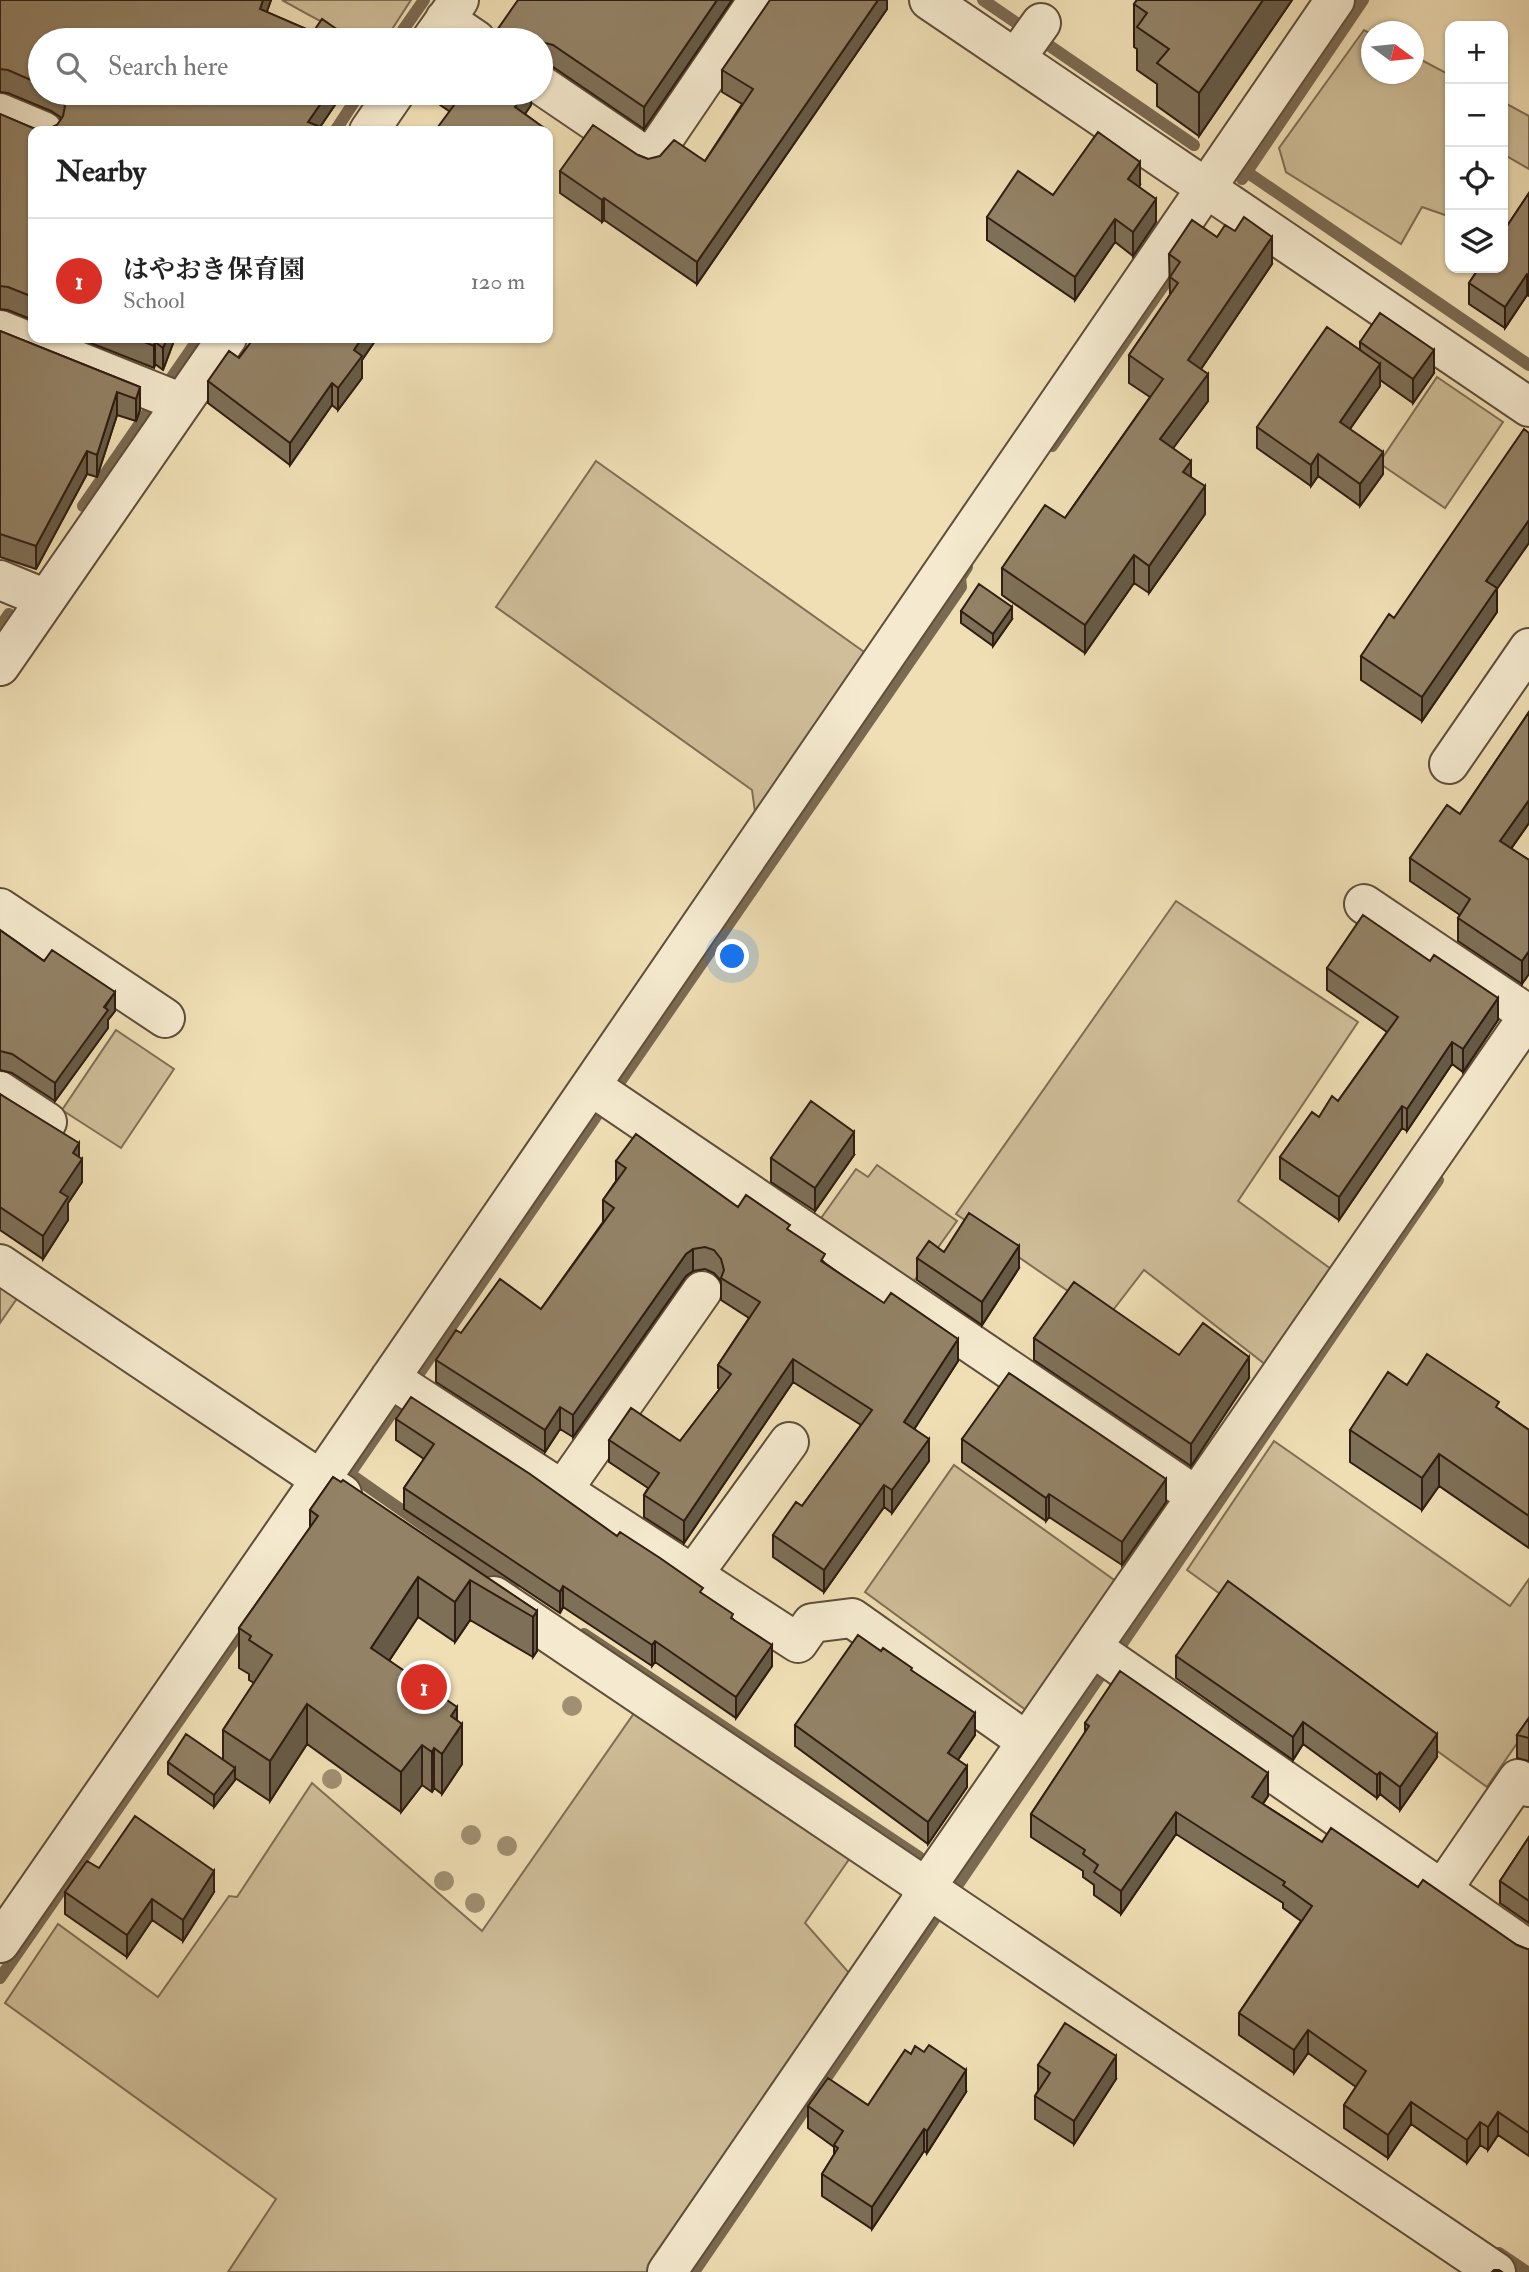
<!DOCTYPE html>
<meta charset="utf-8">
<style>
body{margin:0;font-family:"IM FELL Double Pica","Noto Serif JP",serif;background:#f2f2f2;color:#222}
.controls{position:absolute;right:21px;top:21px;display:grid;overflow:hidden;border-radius:14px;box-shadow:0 2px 5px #0004}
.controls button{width:63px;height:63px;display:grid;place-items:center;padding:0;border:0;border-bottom:2px solid #e0e0e0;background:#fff;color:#222;font:35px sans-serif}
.compass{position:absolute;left:1361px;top:21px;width:63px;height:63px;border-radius:50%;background:#fff;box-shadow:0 2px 5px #0004;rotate:105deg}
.you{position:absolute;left:733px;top:957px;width:24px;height:24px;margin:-18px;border:5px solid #fff;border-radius:50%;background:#1a73e8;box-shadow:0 0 0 10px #1a73e833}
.badge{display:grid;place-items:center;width:46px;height:46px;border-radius:50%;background:#d93025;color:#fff;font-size:23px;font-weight:700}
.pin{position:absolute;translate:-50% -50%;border:4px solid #fff;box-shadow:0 2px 7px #0006}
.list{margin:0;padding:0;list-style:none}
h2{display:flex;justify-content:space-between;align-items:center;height:91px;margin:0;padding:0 28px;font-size:30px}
h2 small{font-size:23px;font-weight:400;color:#767676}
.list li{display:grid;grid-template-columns:46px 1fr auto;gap:21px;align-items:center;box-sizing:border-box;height:126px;padding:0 28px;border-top:2px solid #e0e0e0}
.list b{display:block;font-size:26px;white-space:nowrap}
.list p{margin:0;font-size:23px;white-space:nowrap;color:#767676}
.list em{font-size:23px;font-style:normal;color:#767676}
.icon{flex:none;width:38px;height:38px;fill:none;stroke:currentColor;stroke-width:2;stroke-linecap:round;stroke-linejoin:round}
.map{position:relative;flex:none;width:1529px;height:2272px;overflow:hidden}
.search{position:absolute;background:#fff;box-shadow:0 2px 5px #0004;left:28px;top:28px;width:525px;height:77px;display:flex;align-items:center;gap:18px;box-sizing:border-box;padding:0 24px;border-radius:38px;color:#767676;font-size:26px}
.panel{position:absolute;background:#fff;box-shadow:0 2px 5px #0004;left:28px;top:126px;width:525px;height:217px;border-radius:14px}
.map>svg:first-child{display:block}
.green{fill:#cfbe99;stroke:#7f6e55;stroke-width:2}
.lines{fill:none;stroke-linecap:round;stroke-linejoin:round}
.stream{stroke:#7b6a52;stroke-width:12}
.minor-casing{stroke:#5f4e3a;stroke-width:42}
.minor{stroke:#f5eacf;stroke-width:38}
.tree{fill:#a08f71}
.wall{fill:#7e7058;stroke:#2f1d11;stroke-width:2}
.shaded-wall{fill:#675b47;stroke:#2f1d11;stroke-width:2}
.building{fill:#938266;stroke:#2f1d11;stroke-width:2}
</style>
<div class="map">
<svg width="1529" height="2272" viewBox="0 0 1529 2272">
<rect width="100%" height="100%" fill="#f0dfb5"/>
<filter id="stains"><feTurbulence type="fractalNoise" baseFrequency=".00286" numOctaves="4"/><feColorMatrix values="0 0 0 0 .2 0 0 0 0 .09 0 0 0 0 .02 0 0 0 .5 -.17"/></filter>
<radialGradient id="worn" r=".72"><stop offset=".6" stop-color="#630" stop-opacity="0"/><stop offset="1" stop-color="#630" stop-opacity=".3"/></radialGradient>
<path class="green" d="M282,0h129l-26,40c-37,0 -72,-23 -103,-40z
M1364,30l7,4 1,40h42v-18l36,19v133l-5,7 -23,-8 -21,37 -115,-72 -7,-24z
M1503,102l26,14v53l-26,-15z
M1437,377l66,45 -58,86 -66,-45z
M596,461l271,193 -111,165 -4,-29 -256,-183z
M1176,901l182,121 -120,179 93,68 -65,96 -122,-95 -37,48 -151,-104z
M116,1030l58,39 -53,79 -59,-38z
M877,1165l80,56 -46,64 -92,-64 37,-52 12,8z
M0,1285l18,12 -18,26z
M1274,1441l236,165 19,-27v147l-42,61 -300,-217z
M954,1465l163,117 -91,128 -161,-118z
M637,1709l215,146 -47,68 45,51 -203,298h-419l48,-73 -271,-196 53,-79 100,73 71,-101 8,1 75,-114 170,148z"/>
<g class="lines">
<path class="stream" d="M983,0l211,145
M396,40l28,-40
M335,131l25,-38
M1241,168l288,197
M1242,179l121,-179
M1052,446l125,-180
M83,506l116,-168
M0,627l9,-13
M350,1474l163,114
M340,1488l621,-901 -1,-9 7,-11
M584,1634l335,223
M0,1978l248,-357
M1499,2253l28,19
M694,2272l744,-1092"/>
<g class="minor-casing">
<path id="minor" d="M929,0l600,407
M445,19l31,21
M431,40l28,-40
M1016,58l25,-35
M541,85l109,74 108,-159
M0,113l43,18
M369,131l26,-38
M0,330l182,73
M0,580l46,19
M0,666l227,-328
M1449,764l80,-116
M1364,904l165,111
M0,908l165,110
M591,1086l605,410
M0,1091l47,31
M0,1264l342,230
M390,1378l408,265 14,-20 40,-5 174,123
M562,1491l140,-200
M692,1576l97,-134
M494,1596l1002,676
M1092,1647l437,303
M1442,1890l76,-111 11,8
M0,1943l321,-464 1014,-1479
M667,2272l251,-366 9,-20 602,-871"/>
</g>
<use href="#minor" class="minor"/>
</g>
<g class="tree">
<circle cx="572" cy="1706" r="10"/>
<circle cx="332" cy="1779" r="10"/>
<circle cx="471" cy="1835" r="10"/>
<circle cx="507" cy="1846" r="10"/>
<circle cx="444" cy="1881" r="10"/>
<circle cx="475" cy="1903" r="10"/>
</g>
<path class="wall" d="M0,0h271l-5,12 47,20 39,8h-312v53h303l-25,37v1h-285v189l-25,-10 -8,-1v-195l35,15 11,1 11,-5 4,-5 -1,-3 -9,-6 -43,-18 -8,-1z
M732,0l-88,129 -91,-62 -12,-4v-23z
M887,0v9l-190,275 -93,-64 -2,2 -42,-29v-22l78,-16 10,4 57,2 37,-57 -20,-12v-22z
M1137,0h155l-93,136 -42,-30v-22l-20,-14v-21l-3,-2v-43z
M423,93h108v12l-6,9 22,17 -98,-20z
M1140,185l-1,2 17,35 -23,34 -18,-14 -40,58 -88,-60v-23l66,-22z
M1529,193v103l-2,-1 -22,33 -36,-24v-21z
M1217,237l55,27 -71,105 7,32 -35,47 18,29 14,37 -56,79 -15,-10 -49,70 -83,-58v-27l63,-50 85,-121 -21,-14v-28l41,-60 -1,-41z
M0,331l140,56v23l-4,11 -19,-6 -20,62 -10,-3 -51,95 -36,-12z
M78,338h97l-12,32 -8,-6 -1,4z
M254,338h123l-15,22v18l-24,32 -6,-5 -42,60 -82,-62v-22l31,-23z
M1360,342l74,31 -21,30 -33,-23v6l-30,43 33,45 -23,32 -42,-30 -7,10 -54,-38v-21l103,-77z
M1497,589v23l-75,109 -61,-41v-24l33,-38z
M961,611l51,8 -19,27 -32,-23z
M1529,712v111l-18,26 18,11 -7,124 -64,-43v-23l2,-3 -50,-34v-23l50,-44z
M0,930l115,81 -7,9v8l-53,73 -43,-28 -12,-3z
M1327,968l171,52 -35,52 -11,-8 -45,67 -5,-3 -63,92 -59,-41v-22l39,-40 19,-16 49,-69 -60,-42z
M0,1094l79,63 3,25 -14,21v17l-25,39 -43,-29z
M854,1155l-39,56 -44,-29v-24z
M616,1161l122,46 52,24 35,32 133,98 -44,68 15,32 -37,52 -8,-6 -60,85 -51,-35v-22l29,-29 59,-81 -68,-43 -109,161 -40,-26v-22l4,-7 -39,-26v-22l71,1 40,-52 -2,-1v-23l31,-47 -28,-18v-19l-7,-8 -9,-4 -12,2 -7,5 -113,161 -13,-8 -15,23 -109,-70v-22l25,-27 80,-24 62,-87v-22l13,-19z
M944,1252l75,16 -37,57 -65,-45v-22z
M1034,1338l145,17 70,23 -58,88 -157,-106z
M1407,1385l92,24 30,21v118l-90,-62 -17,24 -72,-48v-32z
M396,1419l221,117 116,83 39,47 -36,52 -81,-56 -3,4 -89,-59 -3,6 -156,-104v-21l20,-29 -28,-19z
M962,1439l204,63 -44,63 -73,-48 -3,4 -84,-59z
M333,1477l204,134v40l-4,6 -63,-37 -15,22 -37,-25 -29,44 68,59 5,44 -20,30 -8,-6 -2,4 -10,-7 -21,27 -94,-68 -37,57 -35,-23v2l-21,27 -46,-33v-12l55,-3v-29l31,-47 -5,-3v-6l-10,-6v-40l71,-100v-18z
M881,1651l31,20 63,64 -17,25 9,27 -39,57 -133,-98v-21z
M1176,1656l261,101 -37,53 -20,-16 -3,4 -74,-54 -10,16 -117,-82z
M1529,1718v43l-12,-3v-23z
M1085,1723l183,73 -5,8 59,38 96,45 99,58 10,4h2v207l-31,-21 -10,15 -8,-5 -13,18 -56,-39 -23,34 -44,-30v-23l12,-18 -48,-34 -14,20 -55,-38v-22l62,-92 -18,-13v-5l-107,-69 -55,80 -27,-19v-10l-11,-8v-6l-52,-34v-23l54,-81z
M1529,1837v86l-29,-20v-22z
M99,1868l115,24 -31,49 -31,-21 -25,37 -62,-43v-22z
M1038,2065l78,14 -42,65 -39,-25v-23l4,-7h-1z
M966,2092l-39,61 -3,-2 -52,78 -50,-33v-22l12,-19v-8l-26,-19v-22l60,-1z"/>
<path class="shaded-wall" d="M263,0h8l-11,32v-23z
M717,0h15l-88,129v-22z
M878,0h9v9l-190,275v-22z
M1263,0h29l-93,136v-43z
M542,41v22h-1v-21z
M328,93h15l-25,37v1h-10v-9z
M524,93h7v12l-16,24v-22z
M1140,162v23l-12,17v-23z
M604,198v22l-2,2v-22z
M1156,199v23l-23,34v-24z
M1115,219v23l-40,58v-23z
M1272,237v27l-84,124v-28z
M1527,274v21l-22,33v-21z
M167,338h8l-12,32v-22z
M362,338h15l-15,22v18l-24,32v-22l16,-38z
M155,342v22l-1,4v-22z
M1434,350v23l-21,30v-24z
M1380,364v22l-40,57v-21z
M1208,374v27l-48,65v-27z
M332,383v22l-42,60v-22z
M140,387v23l-4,11v-22z
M117,392v23l-20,62v-22z
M87,451v23l-51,95v-23z
M1383,452v22l-23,32v-22z
M1318,454v22l-7,10v-21z
M1191,461v27l-8,-16z
M1205,486v28l-56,79v-27z
M1529,520v23l-32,46v23l-75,109v-24l64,-116z
M1134,555v28l-49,70v-28z
M1012,607v12l-19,27v-12z
M1529,800v23l-29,41v-23z
M1529,951v23l-7,10v-23z
M115,992v19l-7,9v8l-53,73v-18z
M1498,998v22l-35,52v-23z
M1452,1042v22l-45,67v-22z
M1402,1106v22l-63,92v-23z
M854,1132v23l-39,56v-23z
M79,1143v20l3,-4v23l-14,21v17l-25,39v-23l17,-44 13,-39z
M1019,1246v22l-37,57v-23z
M693,1249v22l-7,5 -113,161v-22l113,-161z
M958,1339v22l-54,84v-23z
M1249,1357v21l-58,88v-22z
M793,1359v23l-109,161v-22z
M560,1407v22l-15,23v-22z
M929,1439v22l-37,52v-23z
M1439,1454v32l-17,24v-32z
M1166,1479v23l-44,63v-23z
M884,1485v22l-60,85v-22z
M1049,1494v23l-3,4v-23z
M418,1577v40l-47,71v-40z
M470,1580v40l-15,22v-40z
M563,1586v21l-3,6v-21z
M537,1611v40l-4,6v-40z
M655,1641v21l-3,4v-21z
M772,1645v21l-36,52v-21z
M307,1704v40l-37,57v-40z
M457,1707v25l5,-8v40l-20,30v-40l9,-38z
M975,1713v22l-27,39v-21z
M1303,1722v22l-10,16v-23z
M1437,1734v23l-37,53v-23z
M422,1745v40l-21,27v-40z
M434,1748v40l-2,4v-40z
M967,1766v21l-39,57v-22z
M235,1768v12l-21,27v-12z
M1380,1772v22l-3,4v-23z
M1268,1773v23l-16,23v-22z
M1176,1812v22l-55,80v-23z
M214,1871v21l-31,49v-21z
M152,1899v21l-25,37v-22z
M1308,2030v23l-14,20v-23z
M1116,2056v23l-42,65v-23z
M966,2070v22l-39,61v-22z
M1411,2102v22l-23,34v-23z
M1498,2112v23l-10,15v-23z
M1480,2122v23l-13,18v-23z
M924,2129v22l-52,78v-22z"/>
<path class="building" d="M0,0h263l-3,9 53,23 9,-13 30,21h-312v44l-32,-14 -8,-1z
M518,0h199l-73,107 -91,-62 -12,-3v-2h-51z
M770,0h108l-181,262 -93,-64 -2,2 -42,-29 33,-46 45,30 10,4 12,-3 14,-16 31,21 48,-72 -31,-19z
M1137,0h126l-64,93 -42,-30 12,-14 -32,-22 10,-14 -13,-9z
M57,93h271l-20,29 10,4 -4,5h-281v166l-25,-10 -8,-1v-172l35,15 11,1 11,-5 6,-9 2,-10 -5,-11z
M455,93h69l-9,14 32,23 -1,1h-111l25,-34z
M1098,132l42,30 -12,17 28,20 -23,33 -18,-13 -40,58 -88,-60 31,-46 35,24z
M1529,193v82l-2,-1 -22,33 -36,-24 10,-15h24v-36z
M1244,217l28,20 -84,123 20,14 -48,65 31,22 -8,11 22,14 -56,80 -15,-11 -49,70 -83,-57 43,-63 20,13 98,-139 -34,-24 49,-72 -8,-6 10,-15 -11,-8 23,-34 25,17 8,-12 10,6z
M1380,313l54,37 -21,29 -53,-37z
M1327,327l53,37 -40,58 43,30 -23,32 -42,-30 -7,11 -54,-38z
M0,331l140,56 -4,12 -19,-7 -20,63 -10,-4 -51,95 -36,-12z
M134,338h33l-4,10 -8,-6 -1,4z
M254,338h108l-8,12 8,6 -24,32 -6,-5 -42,60 -82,-62 21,-30 10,7z
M1524,429l5,4v87l-43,61 11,7 -75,109 -61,-41 28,-42 5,4z
M979,584l33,23 -19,27 -32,-23z
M1529,712v88l-29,41 29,19v91l-7,10 -64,-43 12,-19 -60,-41 37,-53 13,9z
M1363,915l67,46 4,-6 64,43 -35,51 -11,-7 -45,67 -5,-3 -63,91 -59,-40 32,-45 7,5 13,-21 6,5 60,-84 -71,-49z
M0,930l44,31 8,-11 63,42 -11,15 4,3 -53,73 -43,-29 -12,-3z
M0,1094l79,49 -6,10 9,6 -22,33 8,5 -25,39 -43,-29z
M811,1101l43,31 -39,56 -44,-30z
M636,1134l102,73 8,-12 44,30 -3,4 38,25 -4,7 63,42 7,-10 67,46 -54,83 25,17 -37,51 -8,-5 -60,85 -51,-35 23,-33 6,4 70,-96 -79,-51 -109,162 -40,-26 15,-22 -50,-33 22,-32 49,33 51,-67 -13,-9 42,-63 -39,-24 3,-8 -3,-11 -7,-9 -9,-3 -12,2 -7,5 -113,161 -13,-8 -15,23 -109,-70 20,-30 5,3 39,-54 41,30 73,-101 -11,-8 23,-32 -10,-7z
M969,1213l50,33 -37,56 -65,-44 12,-17 15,11z
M1074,1282l105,73 24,-32 46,34 -58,87 -157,-106z
M1427,1354l72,48 -3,5 33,23v86l-90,-62 -17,24 -72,-48 38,-58 19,13z
M1009,1373l157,106 -44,63 -73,-48 -3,4 -84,-59z
M411,1397l119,77 87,62 3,-4 40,26 43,30 -3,4 33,22 -2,4 41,27 -36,52 -81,-56 -3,4 -89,-59 -3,6 -156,-104 30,-44 -38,-25z
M333,1477l8,5 2,-2 194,131 -4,6 -63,-37 -15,22 -37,-25 -47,71 86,59 -6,9 11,8 -20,30 -8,-6 -2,4 -10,-7 -21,27 -94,-68 -37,57 -47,-31 49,-75 -23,-15 2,-4 -12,-8 79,-112 -8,-6z
M1228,1581l209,153 -37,53 -20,-15 -3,3 -74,-53 -10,15 -117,-81z
M858,1635l23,16 2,-3 29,20 -1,2 64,43 -27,40 19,13 -39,56 -133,-97z
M1120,1671l148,102 -16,24 70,45 9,-14 87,59 5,-7 94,65 10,4h2v184l-31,-21 -10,15 -8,-5 -13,18 -56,-38 -23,33 -44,-30 22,-34 -58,-41 -14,20 -55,-37 73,-107 -29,-21 2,-3 -109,-70 -55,79 -27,-19 4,-7 -15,-11 2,-4 -54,-36 58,-88 -4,-3z
M1529,1718v20l-12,-3z
M186,1734l49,34 -21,27 -46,-33z
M135,1816l79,55 -31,49 -31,-21 -25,36 -62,-43 22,-31 12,7z
M1529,1837v64l-29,-20z
M1065,2023l51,33 -42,65 -39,-25 15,-23 -12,-8z
M929,2045l37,25 -39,61 -3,-2 -52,78 -50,-33 16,-26 -4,-3 9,-14 -35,-25 20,-28 40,27 37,-55 6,4 4,-8 9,6z
M1494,2270h5l3,2h-10z"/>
<rect width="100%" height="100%" filter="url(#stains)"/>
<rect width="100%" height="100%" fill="url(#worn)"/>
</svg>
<div class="controls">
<button>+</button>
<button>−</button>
<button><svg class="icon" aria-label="locate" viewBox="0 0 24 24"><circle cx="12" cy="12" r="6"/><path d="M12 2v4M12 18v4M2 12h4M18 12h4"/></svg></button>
<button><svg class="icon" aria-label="layers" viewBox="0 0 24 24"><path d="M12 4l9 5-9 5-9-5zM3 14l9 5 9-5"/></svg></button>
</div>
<svg class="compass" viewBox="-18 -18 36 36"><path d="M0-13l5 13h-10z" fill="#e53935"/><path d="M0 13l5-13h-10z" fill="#767676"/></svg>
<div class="you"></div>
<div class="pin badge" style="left:424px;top:1687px">1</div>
<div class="search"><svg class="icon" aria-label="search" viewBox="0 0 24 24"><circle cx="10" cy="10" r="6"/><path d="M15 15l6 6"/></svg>Search here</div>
<section class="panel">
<h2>Nearby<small></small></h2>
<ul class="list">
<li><span class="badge">1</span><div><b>はやおき保育園</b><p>School</p></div><em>120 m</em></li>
</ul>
</section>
</div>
